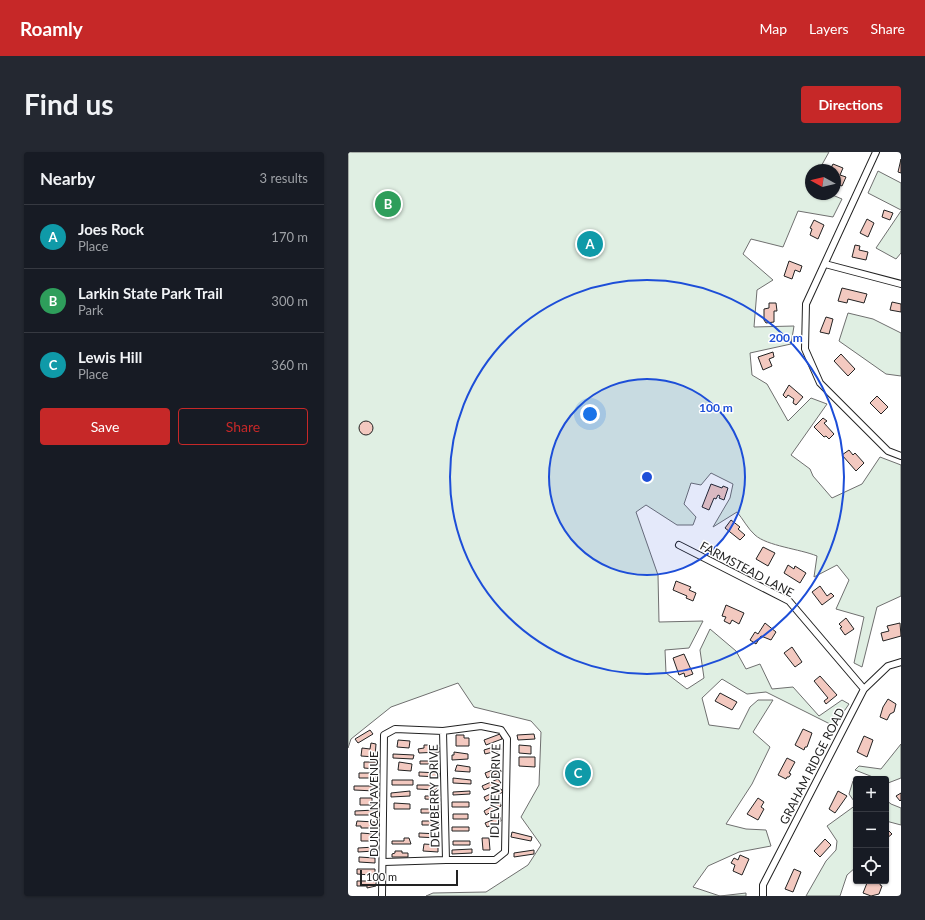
<!DOCTYPE html>
<meta charset="utf-8">
<style>
body{margin:0;font-family:Lato,sans-serif;background:#242831;color:#f1f3f6}
.controls{position:absolute;right:12px;bottom:12px;display:grid;overflow:hidden;border-radius:4px;box-shadow:0 1px 3px #0004}
.controls button{width:36px;height:36px;display:grid;place-items:center;padding:0;border:0;border-bottom:1px solid #363941;background:#171b24;color:#f1f3f6;font:20px sans-serif}
.compass{position:absolute;left:457px;top:12px;width:36px;height:36px;border-radius:50%;background:#171b24;box-shadow:0 1px 3px #0004;rotate:278deg}
.scale{position:absolute;left:12px;bottom:10px;width:98px;box-sizing:border-box;padding-left:4px;border:2px solid #222;border-top:0;font-size:11px;line-height:14px;white-space:nowrap;color:#222;-webkit-text-stroke:3px #fff;paint-order:stroke}
.you{position:absolute;left:242px;top:262px;width:14px;height:14px;margin:-10px;border:3px solid #fff;border-radius:50%;background:#1a73e8;box-shadow:0 0 0 6px #1a73e833}
.badge{display:grid;place-items:center;width:26px;height:26px;border-radius:50%;background:#c62828;color:#fff;font-size:13px;font-weight:700}
.pin{position:absolute;translate:-50% -50%;border:2px solid #fff;box-shadow:0 1px 4px #0006}
.list{margin:0;padding:0;list-style:none}
h2{display:flex;justify-content:space-between;align-items:center;height:52px;margin:0;padding:0 16px;font-size:17px}
h2 small{font-size:13px;font-weight:400;color:#9ea1a6}
.list li{display:grid;grid-template-columns:26px 1fr auto;gap:12px;align-items:center;box-sizing:border-box;height:64px;padding:0 16px;border-top:1px solid #363941}
.list b{display:block;font-size:15px;white-space:nowrap}
.list p{margin:0;font-size:13px;white-space:nowrap;color:#9ea1a6}
.list em{font-size:13px;font-style:normal;color:#9ea1a6}
.actions{display:flex;gap:8px;padding:12px 16px}
.actions a{flex:1;padding:9px 0;border:1px solid #c62828;border-radius:4px;text-align:center;font-size:14px;color:#c62828}
.actions .main{background:#c62828;color:#fff}
.icon{flex:none;width:22px;height:22px;fill:none;stroke:currentColor;stroke-width:2;stroke-linecap:round;stroke-linejoin:round}
.map{position:relative;flex:none;width:553px;height:744px;overflow:hidden;border-radius:4px}
header{display:flex;align-items:center;gap:24px;box-sizing:border-box;height:56px;padding:0 20px;background:#c62828;color:#fff}
header strong{font-size:19px}
nav{display:flex;gap:22px;margin-inline-start:auto;font-size:14px}
.intro{display:flex;align-items:center;justify-content:space-between;box-sizing:border-box;height:96px;padding:0 24px}
h1{margin:0;font-size:28px}
.button{padding:10px 18px;border-radius:4px;background:#c62828;color:#fff;font-size:14px;font-weight:700}
main{display:flex;gap:24px;padding:0 24px}
aside{flex:1;background:#171b24;border-radius:4px;box-shadow:0 1px 3px #0004}
.map>svg:first-child{display:block}
.green{fill:#e0efe3;stroke:#6f6f6f}
.building{fill:#f3c9c0;stroke:#222}
.lines{fill:none;stroke-linecap:round;stroke-linejoin:round}
.minor-casing{stroke:#222;stroke-width:8}
.minor{stroke:#fff;stroke-width:6}
.ring{fill:none;stroke:#1d4ed8;stroke-width:2}
.labels{text-anchor:middle;dominant-baseline:central;stroke-width:3;stroke-linejoin:round;paint-order:stroke}
.street-label{font-size:12px;fill:#222;stroke:#fff}
.centre{fill:#1d4ed8;stroke:#fff;stroke-width:2}
.ring-label{font-size:12px;text-anchor:middle;font-weight:bold;fill:#1d4ed8;stroke:#fff;stroke-width:3;stroke-linejoin:round;paint-order:stroke}
</style>
<header>
<strong>Roamly</strong>
<nav><a>Map</a><a>Layers</a><a>Share</a></nav>
</header>
<div class="intro"><h1>Find us</h1><a class="button">Directions</a></div>
<main>
<aside>
<h2>Nearby<small>3 results</small></h2>
<ul class="list">
<li><span class="badge" style="background:#0f9aa8">A</span><div><b>Joes Rock</b><p>Place</p></div><em>170 m</em></li>
<li><span class="badge" style="background:#2e9e5b">B</span><div><b>Larkin State Park Trail</b><p>Park</p></div><em>300 m</em></li>
<li><span class="badge" style="background:#0f9aa8">C</span><div><b>Lewis Hill</b><p>Place</p></div><em>360 m</em></li>
</ul>
<div class="actions"><a class="main">Save</a><a>Share</a></div>
</aside>
<div class="map">
<svg width="553" height="744" viewBox="0 0 553 744">
<rect width="100%" height="100%" fill="#fff"/>
<path class="green" d="M0,0h481l-10,18h-8v24h19l12,5 -9,18 -35,-6 -15,36 -32,-8 -8,15 30,26 -16,10 -3,37 40,-1 -3,18 -41,9 2,22 15,9 21,37 23,-23 16,6 -36,51 19,14 3,7 19,22 30,-14 18,-27 21,8v131l-24,11 -15,60 -8,-4 10,-46 -28,-8 13,-29 -12,-15 -23,12 3,-21c-17,-7 -50,-10 -62,-21 -7,-6 -12,-16 -18,-23l-24,15 17,-29 3,-14 -22,-11 -10,12 -10,-2 -7,21 12,13 -3,8h-16l-31,-20 -10,7 22,63 1,47 44,-1 -14,27 -24,2 1,23 21,16 17,-11 -4,-28 10,-21 26,22 10,18 14,-5 12,25 21,-2 26,29 23,-16 7,4 -15,22 -68,-34 -19,2 -25,-15 -20,19 7,27 30,4 11,-22 8,-7h15l-20,32 17,15 -18,37 -26,40 20,5 20,1 5,16 -32,6 -31,14 -15,21 27,9 26,-3v3h-320l7,-3 53,-1 42,-27 13,-20 -20,-28 18,-32 2,-53 -10,-11 -57,-14 -16,-24 -67,24 -40,32 -3,9z
M530,19l23,12v27l-33,-17z
M553,59v42l-5,6 -20,-11z
M500,161l25,6 28,14v43l-15,-2 -47,-33z
M553,592v34l-13,5 -2,-1v-3h-8l-23,-9 4,-4 22,3z
M505,629l3,1v22l-7,-10z
M538,648l5,4 10,4v17l-15,-4z
M508,653v38l-3,3 3,3v18l-9,8 -7,21h-34l20,-35 10,-11 1,-9 -10,-15z"/>
<path class="building" d="M553,7v14l-3,-1z
M485,12l10,4 -3,7 6,2 -4,9 -7,-3v-13h-5z
M536,58l9,3 -3,7 -8,-3z
M519,67l7,4 -6,14 -8,-4z
M466,68l10,5 -6,14 -8,-4 2,-6 -2,-1z
M507,93l5,1 -1,4 9,2 -2,8 -14,-3z
M441,109l13,5 -2,6 -5,-2 -3,9 -8,-3z
M494,136l25,6 -3,9 -16,-4 -1,4 -9,-2z
M544,150l9,2v8l-11,-2z
M421,151h7l1,8h-3v11l-8,1 -2,-3v-11l5,-1z
M478,165l7,2 -4,15 -9,-2z
M425,200l1,5 -5,2 3,7 -9,4 -5,-13z
M493,202l14,15 -7,7 -14,-15z
M441,233l14,12 -7,8 -3,-2 1,-4 -6,-4 -2,3 -3,-3z
M529,244l11,11 -7,7 -11,-11z
M475,266l4,3 -3,2 10,11 -5,5 -3,-3 -2,1 -10,-10z
M11 276a7 7 0 1 1 14 0a7 7 0 1 1-14 0Z
M501,298l4,5 2,-2 9,10 -8,8 -14,-16z
M363,332l11,4 1,-2 5,2 -4,12 -5,-2 1,-2 -2,-1 -2,4 -2,-1 -5,12 -7,-3z
M383,368l9,7 -2,2 7,6 -5,5 -15,-12z
M415,395l12,6 -7,13 -12,-7z
M440,413l6,4 1,-3 11,7 -6,10 -16,-10z
M328,429l15,6 -2,3 7,3 -3,8 -7,-3 1,-2 -14,-6z
M472,434l7,10 4,-3 3,3 -12,9 -10,-13z
M378,453l18,8 -5,11 -7,-4 -2,4 -6,-3 2,-4 -4,-1z
M498,466l8,11 -9,6 -5,-7 2,-1 -3,-3z
M417,471l11,9 -5,8 -10,-4 -5,8 -6,-4 5,-8 3,2z
M552,471l1,13 -18,5 -2,-8 8,-2 -2,-5z
M444,495l10,15 -7,5 -11,-14z
M336,502l9,20 -8,3 -1,-4 -5,2 -6,-17z
M472,524l17,19 -11,9 -2,-3 4,-3 -14,-17z
M372,541l17,9 -5,8 -17,-9z
M540,547l8,5 -2,8 -4,2 -3,6 -7,-3 3,-10z
M455,577l9,4 -5,14h-2l-1,3 -9,-5z
M22,578l3,4 -15,9 -3,-4z
M152,582l2,5 -16,6 -2,-5z
M186,582l1,5 -17,1 -1,-5z
M108,583h8v3h5v8h-13z
M516,584l9,4 -6,17 -10,-5z
M50,588l12,1 -1,7 -12,-1z
M23,591l5,1 -1,13 -14,-1 1,-8 8,1z
M76,593h5v3l10,-1v5l-20,1 -1,-4 6,-1z
M152,593l1,5 -16,4 -1,-4z
M171,593l12,1v8l-12,-1z
M106,600l14,2v5l-16,1v-5h2z
M45,602l21,1 -1,4 -20,-1z
M171,605h16v10l-16,-1z
M439,606l8,4 -6,11 2,1 -2,3h-2l-1,2 -8,-4z
M72,609h17v3h-3v2h-3v-2h-11z
M16,610h12v7l-12,-1z
M51,610l13,2 -1,7 -13,-1z
M109,613l13,2v5l-15,-1z
M152,615l1,5 -14,6 -2,-5z
M71,620l20,1v4l-20,-1z
M11,621h17v8h-6v-3h-11z
M105,626l18,2v4l-18,-1z
M150,627l3,4 -17,7 -2,-4z
M44,628h21v5h-21z
M69,633h20v5l-20,-1z
M6,634h21v5l-21,-1z
M153,637l2,3 -17,9 -2,-4z
M62,639v5l-19,1v-4z
M122,639v3l-17,1v-3z
M490,639l9,5 -12,17 -6,-4z
M553,641v7l-1,1 -4,-5z
M77,644h14l-1,4 -13,-1z
M12,646h12v7h-12z
M410,646l6,4 -3,5 3,2 -6,11 -11,-6z
M104,650h17v5h-17z
M152,650l1,4 -15,9 -2,-4z
M46,651l16,1v5h-16z
M73,657h18v4h-18z
M27,658v5h-20v-4z
M105,662h15v5h-15z
M152,665l1,4 -14,6 -2,-4z
M9,669l18,1v6h-14v-2h-5z
M74,669h17v4h-17z
M104,675h17v4h-17z
M539,677l5,5 -6,5v-9z
M164,680l20,5 -1,4 -20,-4z
M13,681l13,1 -1,7h-12z
M71,681l20,1v4l-20,-1z
M56,686h5l2,6h-19v-3h12z
M134,686h7l1,12h-7z
M477,687l6,6 -11,12 -6,-6z
M105,689h17v4h-17z
M76,692l14,1v7l-15,-1z
M27,695v4l-17,1v-4z
M124,697v4l-20,1v-4z
M186,698v4l-20,3v-4z
M47,699h7v2h6v4h-16v-3l3,-1z
M392,703l9,4 -7,16 -9,-4 2,-6 -4,-2 3,-5 4,2z
M11,705l16,1v5l-16,-1z
M9,717h18v5l-4,1 -14,-1z
M446,717l7,3 -8,20 -8,-3z
M9,729h19v5l-9,2v-2h-10z
M514,729h19l-1,4 2,1 -3,8 -8,2 -8,-3 4,-10z"/>
<g class="lines">
<g class="minor-casing">
<path id="minor" d="M528,0l-70,152 -1,45 15,34 68,68 13,5
M477,112l76,20
M331,393l110,56 75,88
M95,579l38,-5 20,4 6,9 -2,113 -10,8h-49
M34,744l2,-161 11,-6 48,2 3,129 -62,2
M415,744v-11l101,-196 24,-23 13,-4"/>
</g>
<use href="#minor" class="minor"/>
</g>
<circle cx="299" cy="325" r="98" fill="#1d4ed8" fill-opacity=".12"/>
<g class="ring">
<circle cx="299" cy="325" r="98"/>
<circle cx="299" cy="325" r="197"/>
</g>
<g class="labels">
<g class="street-label">
<text transform="translate(399 417) rotate(28)">FARMSTEAD LANE</text>
<text transform="translate(464 614) rotate(-63)">GRAHAM RIDGE ROAD</text>
<text transform="translate(147 639) rotate(-89)">IDLEVIEW DRIVE</text>
<text transform="translate(86 644) rotate(-91)">DEWBERRY DRIVE</text>
<text transform="translate(25 652) rotate(-90)">DUNICAN AVENUE</text>
</g>
</g>
<circle cx="299" cy="325" r="6" class="centre"/>
<g class="ring-label">
<text x="438" y="190">200 m</text>
<text x="368" y="260">100 m</text>
</g>
</svg>
<div class="controls">
<button>+</button>
<button>−</button>
<button><svg class="icon" aria-label="locate" viewBox="0 0 24 24"><circle cx="12" cy="12" r="6"/><path d="M12 2v4M12 18v4M2 12h4M18 12h4"/></svg></button>
</div>
<svg class="compass" viewBox="-18 -18 36 36"><path d="M0-13l5 13h-10z" fill="#e53935"/><path d="M0 13l5-13h-10z" fill="#9ea1a6"/></svg>
<div class="scale">100 m</div>
<div class="you"></div>
<div class="pin badge" style="left:242px;top:92px;background:#0f9aa8">A</div>
<div class="pin badge" style="left:40px;top:52px;background:#2e9e5b">B</div>
<div class="pin badge" style="left:230px;top:621px;background:#0f9aa8">C</div>
</div>
</main>
